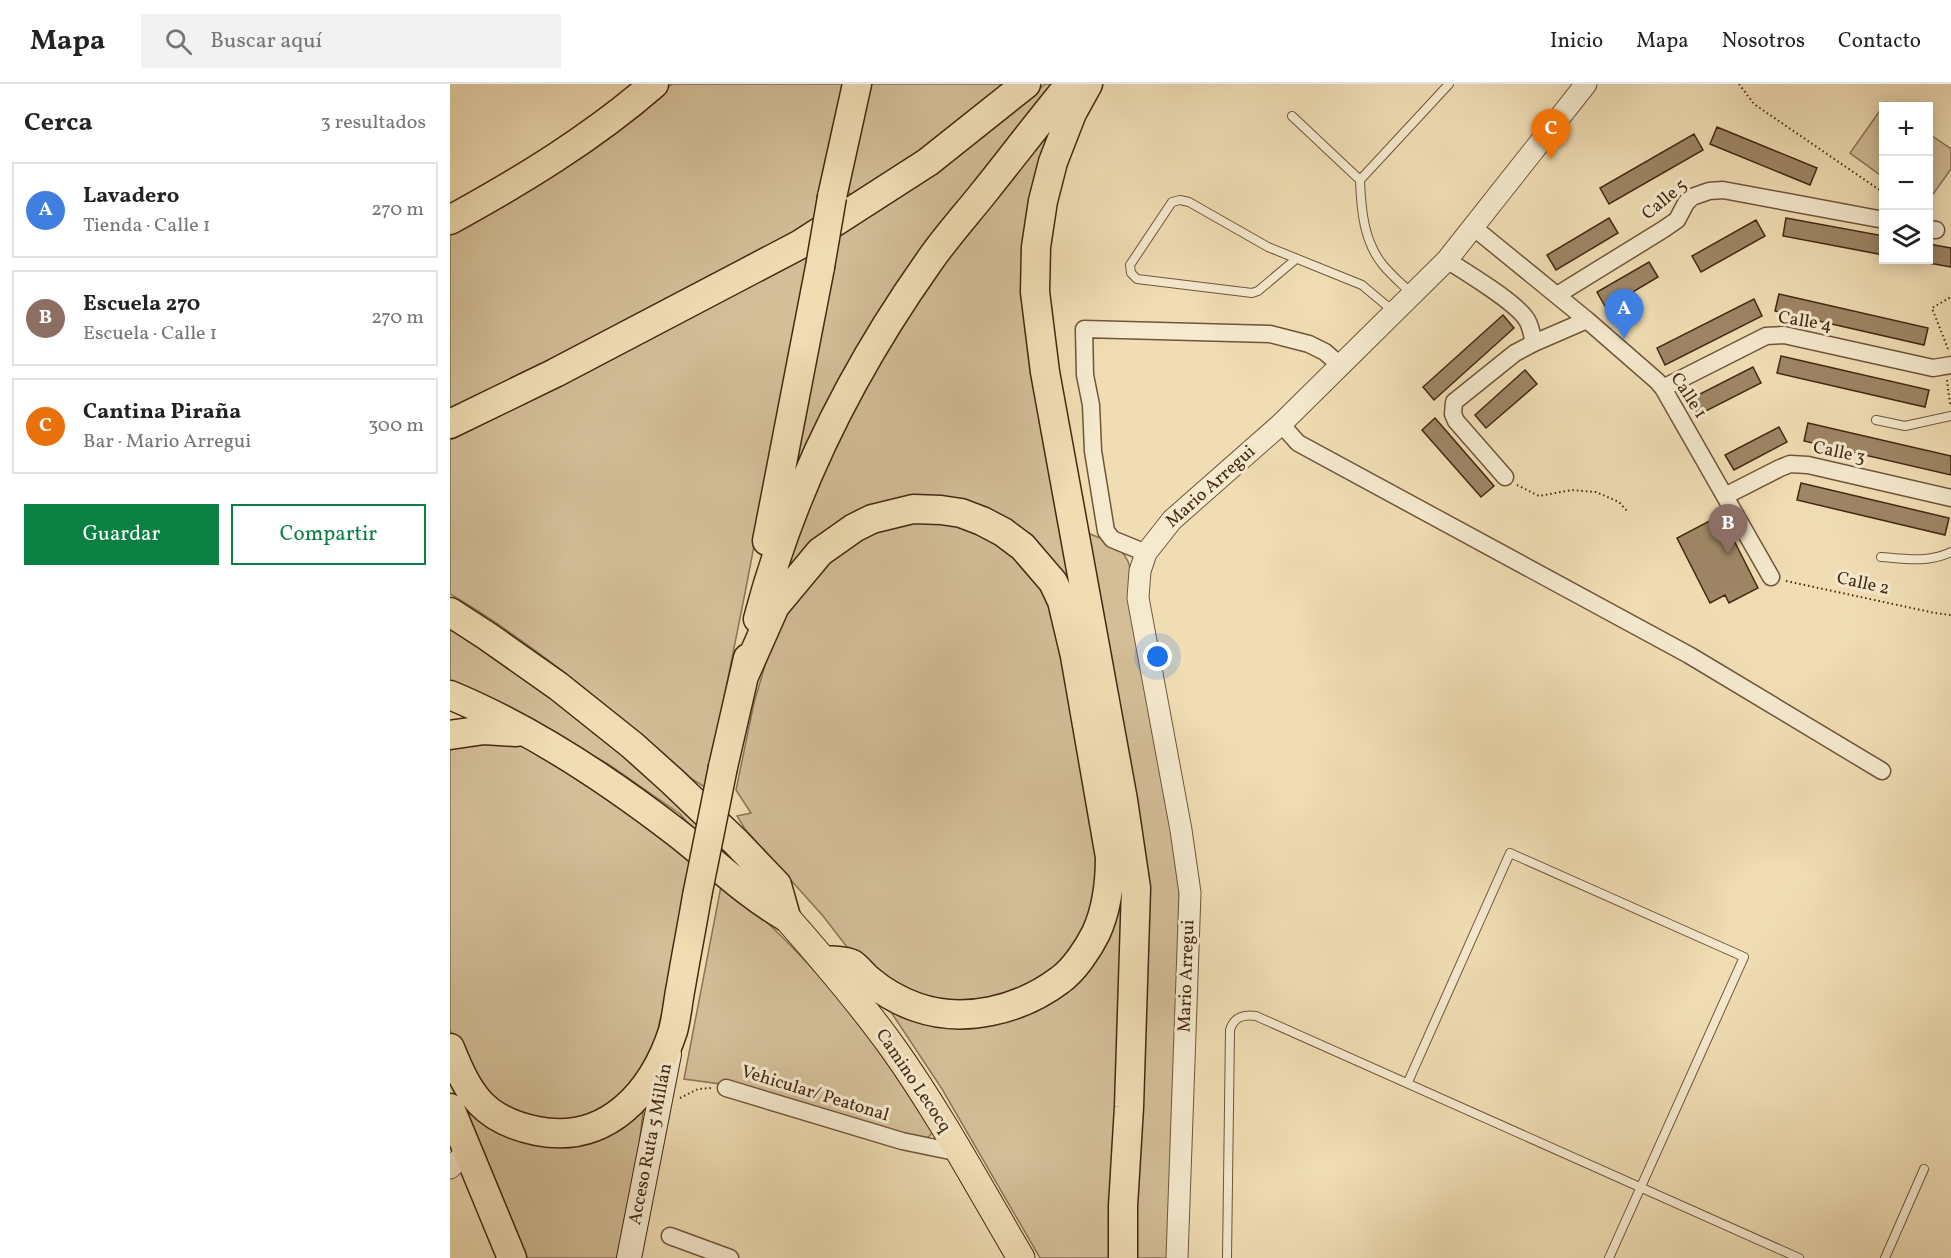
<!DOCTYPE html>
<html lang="es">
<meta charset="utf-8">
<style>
body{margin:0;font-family:Vollkorn,serif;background:#f2f2f2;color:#222}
.controls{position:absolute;right:18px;top:18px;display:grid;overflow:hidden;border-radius:0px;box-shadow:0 3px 15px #0003}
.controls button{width:54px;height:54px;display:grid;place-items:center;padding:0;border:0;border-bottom:2px solid #e0e0e0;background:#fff;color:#222;font:30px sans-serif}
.you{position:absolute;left:708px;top:573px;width:21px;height:21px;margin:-15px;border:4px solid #fff;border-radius:50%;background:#1a73e8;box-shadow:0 0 0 9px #1a73e833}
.badge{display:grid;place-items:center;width:39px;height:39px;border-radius:50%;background:#0b8043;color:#fff;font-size:20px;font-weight:700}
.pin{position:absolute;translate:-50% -50px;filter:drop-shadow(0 2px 3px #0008)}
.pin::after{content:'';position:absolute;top:32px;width:21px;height:18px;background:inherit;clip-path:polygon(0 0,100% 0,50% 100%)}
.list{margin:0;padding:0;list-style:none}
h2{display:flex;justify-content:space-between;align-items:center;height:78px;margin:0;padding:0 24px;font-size:26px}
h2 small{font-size:20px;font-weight:400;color:#767676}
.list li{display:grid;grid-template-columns:39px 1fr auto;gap:18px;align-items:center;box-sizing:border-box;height:96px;margin:0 12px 12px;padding:0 12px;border:2px solid #e0e0e0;border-radius:0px}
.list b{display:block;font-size:22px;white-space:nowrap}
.list p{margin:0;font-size:20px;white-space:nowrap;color:#767676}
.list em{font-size:20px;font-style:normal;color:#767676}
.actions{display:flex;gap:12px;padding:18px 24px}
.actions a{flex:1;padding:14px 0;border:2px solid #0b8043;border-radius:0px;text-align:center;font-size:21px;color:#0b8043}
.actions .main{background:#0b8043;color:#fff}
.icon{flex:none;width:33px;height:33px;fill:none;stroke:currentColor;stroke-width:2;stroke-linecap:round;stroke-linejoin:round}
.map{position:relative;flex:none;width:1501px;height:1174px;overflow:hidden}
header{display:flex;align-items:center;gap:36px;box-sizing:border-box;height:84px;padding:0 30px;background:#fff;border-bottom:2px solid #e0e0e0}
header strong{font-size:28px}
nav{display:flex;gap:33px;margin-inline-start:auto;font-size:21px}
.search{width:420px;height:54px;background:#f2f2f2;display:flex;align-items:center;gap:15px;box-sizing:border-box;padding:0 21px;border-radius:0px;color:#767676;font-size:22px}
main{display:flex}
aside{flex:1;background:#fff}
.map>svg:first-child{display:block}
.green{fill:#d3be98;stroke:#8c7355;stroke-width:1.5}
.building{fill:#9e8666;stroke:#452812;stroke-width:1.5}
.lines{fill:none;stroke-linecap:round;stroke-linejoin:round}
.service-casing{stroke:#70553a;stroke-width:10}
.minor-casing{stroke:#70553a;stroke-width:19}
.tertiary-casing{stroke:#70553a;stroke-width:23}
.secondary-casing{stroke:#452812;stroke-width:26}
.primary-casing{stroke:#452812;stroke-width:29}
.trunk-casing{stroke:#452812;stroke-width:31}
.path{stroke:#452812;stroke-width:2;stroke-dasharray:1.5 3;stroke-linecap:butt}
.service{stroke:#f5e9ce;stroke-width:8}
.minor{stroke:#f5e9ce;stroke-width:16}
.tertiary{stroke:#f5e9ce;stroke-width:21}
.secondary{stroke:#f5e9ce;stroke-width:24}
.primary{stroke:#f0ddb4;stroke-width:27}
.trunk{stroke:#f0ddb4;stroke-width:28}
.trunk-bridge-casing{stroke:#452812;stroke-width:31;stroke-linecap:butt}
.trunk-bridge{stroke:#f0ddb4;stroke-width:28}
.labels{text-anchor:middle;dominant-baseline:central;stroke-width:6;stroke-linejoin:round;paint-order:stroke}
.street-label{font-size:18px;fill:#452812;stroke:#f5e9ce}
</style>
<header>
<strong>Mapa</strong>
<div class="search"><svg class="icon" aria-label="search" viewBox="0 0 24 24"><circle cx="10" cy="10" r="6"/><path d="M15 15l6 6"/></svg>Buscar aquí</div>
<nav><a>Inicio</a><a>Mapa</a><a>Nosotros</a><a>Contacto</a></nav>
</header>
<main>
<aside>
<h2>Cerca<small>3 resultados</small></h2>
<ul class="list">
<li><span class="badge" style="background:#3f7fe0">A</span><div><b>Lavadero</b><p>Tienda · Calle 1</p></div><em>270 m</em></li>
<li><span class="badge" style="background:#8d6e63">B</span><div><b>Escuela 270</b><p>Escuela · Calle 1</p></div><em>270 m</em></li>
<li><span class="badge" style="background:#e8710a">C</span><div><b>Cantina Piraña</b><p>Bar · Mario Arregui</p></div><em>300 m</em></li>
</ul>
<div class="actions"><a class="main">Guardar</a><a>Compartir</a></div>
</aside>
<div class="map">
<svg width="1501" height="1174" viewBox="0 0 1501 1174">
<rect width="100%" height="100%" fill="#f0ddb4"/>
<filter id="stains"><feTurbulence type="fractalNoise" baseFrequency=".00333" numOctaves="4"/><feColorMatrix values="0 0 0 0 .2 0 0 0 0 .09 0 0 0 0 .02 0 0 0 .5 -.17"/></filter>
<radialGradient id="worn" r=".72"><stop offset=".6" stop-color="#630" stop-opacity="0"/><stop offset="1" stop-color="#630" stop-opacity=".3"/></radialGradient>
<path class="green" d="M222,0h174l-30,139 -366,189v-179l182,-116z
M413,0h144l-65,52 -87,61 -14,-9z
M595,0h14l-36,49 -249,396 62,-292 199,-144z
M618,13l-33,121 91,659 -12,381h-74l-98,-169 -53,-80 105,10 115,-95 -66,-367 -135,-55 -121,80 1,-32 88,-194z
M1436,18l6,4h-8l-1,71 -33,-24z
M1478,49l23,16v20l-22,31z
M360,169l-65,340 -39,195 -14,-9c-24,-22 -49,-42 -74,-63 -53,-44 -108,-87 -168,-122v-154l110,-54z
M444,438l68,1 67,40 30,54 42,260 -21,61 -25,30 -43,27 -71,10 -70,-31 -24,-27 -24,-31 -78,-87 -8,-13 14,-3 -15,-23 18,-87 21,-72 46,-69z
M634,448c8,2 14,5 22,9 31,15 24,33 25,63l46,256 2,28 1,55 -9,315h-41l13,-315z
M0,540l27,18 157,120 130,126 -66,-53 -18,-21 -72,-50 -131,-72 -27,-11z
M0,654l73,7 167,104 1,35 -40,176 -22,36 -60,30 -74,-20 -31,-42 -14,-34z
M272,797c24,22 49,44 71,67 54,55 98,119 141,183l-11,12 -195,-58 -44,-6z
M0,998l75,56 119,-34 -6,51 -20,103h-95z"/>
<path class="building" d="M1267,43l100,41 -7,17 -100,-41z
M1244,50l9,16 -94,54 -9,-16z
M1159,134l9,15 -62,37 -9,-15z
M1336,134l98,18v19l-101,-19z
M1306,136l9,16 -64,36 -9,-16z
M1479,160l22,4v19l-22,-4z
M1199,178l9,15 -52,31 -9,-16z
M1329,210l149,34 -4,17 -149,-34z
M1304,215l8,17 -97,49 -8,-17z
M1053,231l11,13 -80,72 -11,-13z
M1331,272l148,34 -4,17 -148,-34z
M1303,283l8,16 -63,32 -8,-16z
M1075,286l12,14 -51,44 -11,-13z
M985,334l59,68 -13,11 -59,-67z
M1358,339l143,33v19l-147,-34z
M1329,343l8,15 -53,28 -9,-15z
M1351,399l148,35 -4,17 -148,-35z
M1271,431l37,73 -29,15 -4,-8 -15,8 -33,-65z"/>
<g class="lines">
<g class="service-casing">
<path id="service" d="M842,32l68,64
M846,175l-38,32 -6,2 -115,-14 -6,-6 -1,-8 42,-63 8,-2 9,2 79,45 94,38 31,26
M963,211c-10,-10 -21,-19 -30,-30 -19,-23 -22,-55 -23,-85l89,-96
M1426,336l29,6 46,-10
M1431,473c25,2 47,6 70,-5
M958,998l102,-229 234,104 -135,301
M777,1174l3,-228c4,-13 13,-16 26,-14l543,242
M1435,1174l39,-89"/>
</g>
<g class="minor-casing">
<path id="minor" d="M1023,143l114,93 70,61 6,7 108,189
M1478,145l8,1
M997,176c20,13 69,42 80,60 4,7 5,15 7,23
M1107,211l107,-66 13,-9 9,-17 6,-6 17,-6 14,-1 161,30
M1213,304l103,-52 18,-1 149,33 18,-3
M831,340l17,19 391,212 193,116
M1055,393l-49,-56 -3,-7 1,-12 61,-49 19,-10 53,-23
M1275,412l55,-28 10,-4 18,1 143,33
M696,469l-34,-14 -6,-8 -13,-80 -2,-46 -6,-30 -1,-46 186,5 39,10 16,8 16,14
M276,1004l176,53 58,12
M220,1152l60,22"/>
</g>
<g class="tertiary-casing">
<path id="tertiary" d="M0,1084l18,-17
M727,1174l13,-365 -9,-63 -43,-232 2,-27 6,-18 26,-33 109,-96 166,-164 139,-176"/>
</g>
<g class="secondary-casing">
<path id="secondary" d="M179,1174l40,-204"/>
</g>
<g class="primary-casing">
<path id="primary" d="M336,833c37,42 74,85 107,131 47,66 86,139 128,210"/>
</g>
<g class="trunk-casing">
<path id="trunk" d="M638,0l-16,29 -19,49 -10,39 -7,46 -1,45 10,80 78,428 13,88 -7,219 -6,99v52
M382,113l25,-113
M0,136c71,-39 142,-82 204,-136
M0,340l105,-51 244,-128 129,-83 98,-78
M317,457l53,-274
M0,528l37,24 71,50 74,59 39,35 65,62 41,43 9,32
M308,535c34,-129 93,-247 170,-356 17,-25 38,-48 57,-72 28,-35 56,-72 85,-107
M294,592l31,-70 45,-54 34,-24 18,-9 41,-10 28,1 20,3 21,8 21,11 20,15 30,35 9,19 13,55 35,201c0,26 -3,52 -14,76 -8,16 -22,37 -36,47 -40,30 -96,44 -144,27 -17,-6 -34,-16 -47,-27 -6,-5 -11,-12 -17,-16 -7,-4 -20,-3 -27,-4
M0,611c82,34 157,84 227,138 36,28 69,61 109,84
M0,651l34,-5 32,2
M273,683l25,-109
M0,964c19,47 33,72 87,83 70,14 116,-39 136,-100 4,-15 5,-31 8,-45 5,-30 11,-60 16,-90
M0,1024l62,150"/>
</g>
<path class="path" d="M1289,0l15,20 130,89
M1498,265l-16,-41 19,-11
M1497,296l3,24
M1067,401l22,11 33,-6 24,2 23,10 8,9
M1336,497l149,32 16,2
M230,1014l18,-9 13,-1"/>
<use href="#service" class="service"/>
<use href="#minor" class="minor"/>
<use href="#tertiary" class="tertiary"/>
<use href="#secondary" class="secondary"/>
<use href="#primary" class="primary"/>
<use href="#trunk" class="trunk"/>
<g class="trunk-bridge-casing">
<path id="trunk-bridge" d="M370,183l12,-70
M247,812l26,-129"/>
</g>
<use href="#trunk-bridge" class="trunk-bridge"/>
</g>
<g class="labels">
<g class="street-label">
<text transform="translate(1215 116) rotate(-40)">Calle 5</text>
<text transform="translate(1355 238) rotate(9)">Calle 4</text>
<text transform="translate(1238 312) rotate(57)">Calle 1</text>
<text transform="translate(1389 369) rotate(12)">Calle 3</text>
<text transform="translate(761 403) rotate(-42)">Mario Arregui</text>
<text transform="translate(1413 500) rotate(12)">Calle 2</text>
<text transform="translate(737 892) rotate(-88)">Mario Arregui</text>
<text transform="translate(463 997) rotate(56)">Camino Lecocq</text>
<text transform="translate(365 1010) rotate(17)">Vehicular/ Peatonal</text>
<text transform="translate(201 1060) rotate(-79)">Acceso Ruta 5 Millán</text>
</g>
</g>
<rect width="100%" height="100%" filter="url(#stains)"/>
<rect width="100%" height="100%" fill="url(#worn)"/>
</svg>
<div class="controls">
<button>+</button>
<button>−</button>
<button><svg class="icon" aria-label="layers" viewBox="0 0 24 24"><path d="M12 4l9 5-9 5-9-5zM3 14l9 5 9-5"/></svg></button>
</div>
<div class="you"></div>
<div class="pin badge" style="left:1174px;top:255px;background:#3f7fe0">A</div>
<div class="pin badge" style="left:1278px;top:470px;background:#8d6e63">B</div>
<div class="pin badge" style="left:1101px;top:75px;background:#e8710a">C</div>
</div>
</main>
